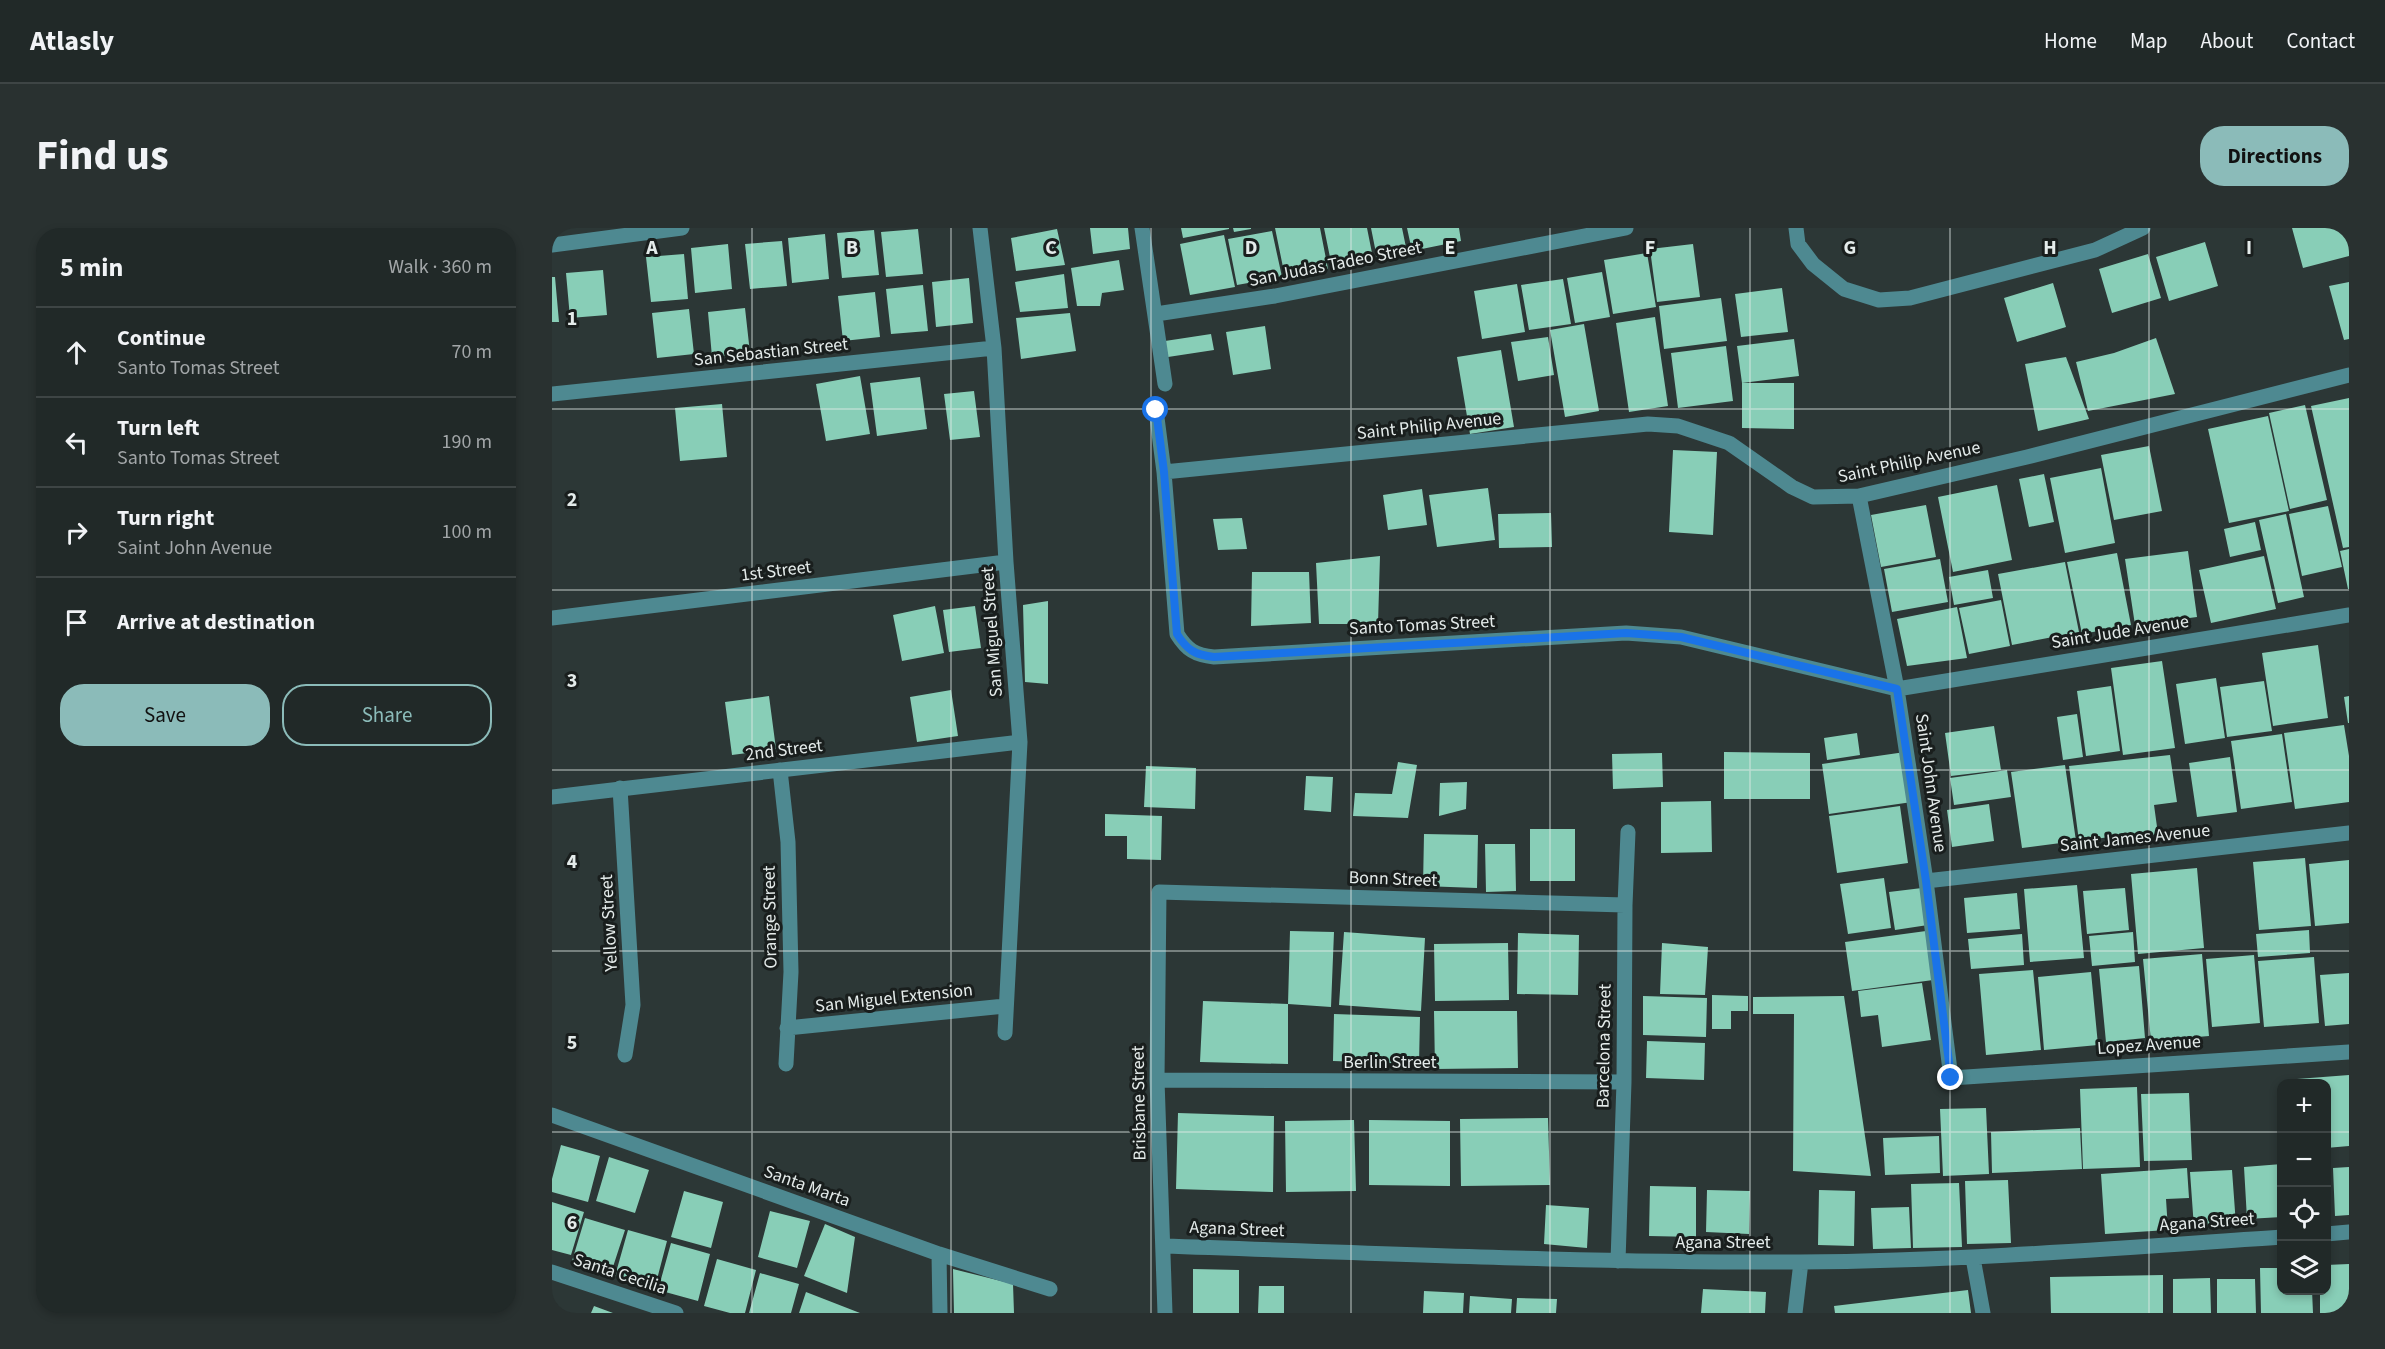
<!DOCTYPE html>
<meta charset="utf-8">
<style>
body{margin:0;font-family:"Source Sans 3",sans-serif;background:#293130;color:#f1f3f6}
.controls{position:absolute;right:18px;bottom:18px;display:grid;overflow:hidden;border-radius:12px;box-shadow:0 3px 9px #0003}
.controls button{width:54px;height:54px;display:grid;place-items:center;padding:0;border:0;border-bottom:2px solid #3e4545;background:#212928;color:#f1f3f6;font:30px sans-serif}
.stop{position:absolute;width:18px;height:18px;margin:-14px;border:4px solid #1a73e8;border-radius:50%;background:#fff}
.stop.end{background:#1a73e8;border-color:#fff;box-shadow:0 2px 6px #0008}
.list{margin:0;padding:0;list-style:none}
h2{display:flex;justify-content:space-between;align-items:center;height:78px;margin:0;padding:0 24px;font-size:26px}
h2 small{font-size:20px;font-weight:400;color:#a2a6a8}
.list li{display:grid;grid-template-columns:39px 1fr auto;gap:18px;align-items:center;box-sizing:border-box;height:90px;padding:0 24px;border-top:2px solid #3e4545}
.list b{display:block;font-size:22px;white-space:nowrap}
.list p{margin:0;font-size:20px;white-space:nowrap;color:#a2a6a8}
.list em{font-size:20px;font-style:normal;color:#a2a6a8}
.actions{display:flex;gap:12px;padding:18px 24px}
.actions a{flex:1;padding:14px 0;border:2px solid #8bbbb9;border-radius:24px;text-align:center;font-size:21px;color:#8bbbb9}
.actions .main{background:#8bbbb9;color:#111}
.icon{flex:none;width:33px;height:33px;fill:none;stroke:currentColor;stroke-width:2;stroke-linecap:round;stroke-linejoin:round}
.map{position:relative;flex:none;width:1797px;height:1085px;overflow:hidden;border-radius:24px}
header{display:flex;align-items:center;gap:36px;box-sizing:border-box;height:84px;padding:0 30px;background:#212928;border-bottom:2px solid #3e4545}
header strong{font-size:28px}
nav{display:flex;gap:33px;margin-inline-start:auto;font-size:21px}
.intro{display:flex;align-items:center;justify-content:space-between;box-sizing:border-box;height:144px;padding:0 36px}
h1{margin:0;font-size:42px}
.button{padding:15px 27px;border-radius:24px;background:#8bbbb9;color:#111;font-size:21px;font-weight:700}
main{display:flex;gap:36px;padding:0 36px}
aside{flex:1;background:#212928;border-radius:24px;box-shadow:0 3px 9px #0003}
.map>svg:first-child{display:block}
.building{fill:#88ceb7}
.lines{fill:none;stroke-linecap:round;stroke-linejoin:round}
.minor{stroke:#4e8991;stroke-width:15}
.route{stroke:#1a73e8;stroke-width:8}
.grid{fill:none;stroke:#e4ebea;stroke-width:1.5;stroke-opacity:0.55}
.labels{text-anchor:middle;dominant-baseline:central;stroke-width:6;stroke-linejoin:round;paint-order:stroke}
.street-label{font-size:18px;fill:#e4ebea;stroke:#191e1d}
.grid-label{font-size:20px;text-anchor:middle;font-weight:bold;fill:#e4ebea;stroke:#191e1d;stroke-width:6;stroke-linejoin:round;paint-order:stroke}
</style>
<header>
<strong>Atlasly</strong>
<nav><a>Home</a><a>Map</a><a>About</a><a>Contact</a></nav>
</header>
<div class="intro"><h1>Find us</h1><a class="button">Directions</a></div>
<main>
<aside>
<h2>5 min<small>Walk · 360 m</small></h2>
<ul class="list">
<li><svg class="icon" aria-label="ahead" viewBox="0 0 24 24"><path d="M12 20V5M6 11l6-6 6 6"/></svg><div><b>Continue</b><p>Santo Tomas Street</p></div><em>70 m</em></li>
<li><svg class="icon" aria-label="left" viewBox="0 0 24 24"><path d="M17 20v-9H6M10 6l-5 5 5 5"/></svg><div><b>Turn left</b><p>Santo Tomas Street</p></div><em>190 m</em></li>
<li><svg class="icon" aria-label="right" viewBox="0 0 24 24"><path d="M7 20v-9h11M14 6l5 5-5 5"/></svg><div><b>Turn right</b><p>Saint John Avenue</p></div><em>100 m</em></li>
<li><svg class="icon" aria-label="arrive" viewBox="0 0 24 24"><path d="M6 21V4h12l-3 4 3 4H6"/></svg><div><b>Arrive at destination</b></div></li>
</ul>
<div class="actions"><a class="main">Save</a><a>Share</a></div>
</aside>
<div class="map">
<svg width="1797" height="1085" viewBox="0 0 1797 1085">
<rect width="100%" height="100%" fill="#2c3736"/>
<path class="building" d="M538,0h38l2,21 -37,5z
M629,0h48v1l-46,9z
M681,0h18v1l-17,3z
M723,0h45l8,41 -43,8z
M772,0h43l6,30 -41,9z
M819,0h31l5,24 -30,6z
M855,0h52l2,13 -49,10z
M1740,0h57v28l-46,12z
M366,1l5,45 -37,3 -5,-45z
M505,1l8,36 -49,6 -5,-33z
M322,2l5,45 -37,3 -5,-45z
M720,3l10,46 -45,8 -9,-46z
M273,6l4,45 -37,4 -4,-45z
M672,7l11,52 -45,8 -10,-51z
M230,13l5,45 -37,3 -5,-45z
M1653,14l13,44 -49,15 -13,-44z
M176,16l4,45 -37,4 -4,-45z
M1141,16l7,53 -43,5 -7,-53z
M1095,25l9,54 -43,7 -9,-54z
M132,26l4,45 -37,3 -5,-45z
M1596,26l13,44 -49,15 -13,-44z
M567,32l5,30 -22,3 -2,13h-23l-6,-38z
M51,42l4,45 -37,3 -4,-45z
M1050,44l8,45 -35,6 -8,-45z
M512,46l4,34 -48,4 -5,-30z
M0,49h3l4,45h-7z
M417,50l4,45 -37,4 -4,-45z
M1011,51l8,45 -42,6 -8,-45z
M1797,54v57l-5,1 -15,-54z
M1501,55l13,44 -49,15 -13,-44z
M965,56l8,48 -43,7 -8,-48z
M371,57l5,46 -37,3 -5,-45z
M1230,60l6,44 -47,5 -6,-43z
M323,64l5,45 -37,4 -5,-45z
M1169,70l6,43 -63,8 -5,-43z
M193,80l5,45 -38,4 -4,-45z
M137,81l5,45 -37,4 -5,-45z
M518,85l6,38 -55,8 -5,-41z
M1103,89l13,89 -39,6 -13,-89z
M1032,96l15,87 -34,6 -15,-87z
M713,98l6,43 -38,6 -7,-43z
M659,106l3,16 -46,7 -3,-16z
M996,109l6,38 -36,6 -7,-39z
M1604,110l19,56 -87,17 -12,-49 38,-9z
M1242,111l5,37 -57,7 -5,-37z
M1174,118l7,55 -55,7 -7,-55z
M949,122l13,77 -44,7 -13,-77z
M1514,129l23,62 -51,12 -13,-67z
M308,148l10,58 -44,7 -10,-57z
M368,149l7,52 -50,7 -7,-53z
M1190,155h52v46l-52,-1z
M422,163l6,46 -30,3 -6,-46z
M1797,170v149l-6,1 -32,-142z
M170,176l5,53 -47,4 -5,-53z
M1753,177l22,95 -37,9 -21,-96z
M1716,188l21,95 -60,12 -21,-94z
M1597,218l13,65 -48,9 -13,-65z
M1121,222l44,2 -4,83 -44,-3z
M1549,240l14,75 -50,10 -15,-75z
M1492,246l10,48 -25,5 -10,-48z
M1445,257l15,75 -59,12 -15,-75z
M936,260l7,52 -58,7 -8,-52z
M870,261l5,36 -39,5 -5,-35z
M1374,277l10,52 -55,10 -10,-52z
M1776,278l14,61 -40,9 -13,-62z
M999,285l1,34 -53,1 -1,-34z
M1734,286l18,83 -26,6 -19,-83z
M690,290l5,31 -29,1 -5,-31z
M1703,294l6,28 -31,7 -6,-28z
M1797,321v40h-1l-8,-38z
M1636,323l9,66 -62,8 -10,-66z
M1565,325l14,72 -49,9 -15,-72z
M828,328l-2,68h-59l-3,-61z
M1712,328l12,53 -65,14 -12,-53z
M1388,331l8,43 -56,10 -8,-43z
M1513,334l14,70 -67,13 -14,-71z
M1436,342l5,28 -39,7 -5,-28z
M700,344h57l2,51 -60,3z
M1449,372l9,46 -41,8 -10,-46z
M496,373v83l-23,-2 -2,-77z
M383,378l9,47 -42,8 -9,-46z
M423,378l6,42 -32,4 -6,-42z
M1405,379l10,51 -60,8 -10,-47z
M1766,417l10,73 -55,8 -11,-73z
M1610,433l13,87 -52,7 -12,-87z
M1664,450l9,60 -40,6 -9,-60z
M1712,453l8,50 -45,6 -7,-50z
M1559,458l9,65 -34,5 -9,-65z
M399,462l7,46 -41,6 -7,-45z
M217,468l7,53 -44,6 -7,-53z
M1797,468v27h-1l-4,-26z
M1525,486l6,43 -20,3 -6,-43z
M1792,497l5,31v46l-54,7 -11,-76z
M1442,498l7,44 -50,6 -6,-43z
M1305,505l3,22 -33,5 -3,-22z
M1730,506l10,68 -51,7 -10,-68z
M1172,524l86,1v46h-86z
M1353,524l7,50 -83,12 -7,-50z
M1110,525l1,34 -50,2 -1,-35z
M1618,527l7,47 -23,3 4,29 -25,3v-3l-54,7 -10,-75z
M1678,529l7,55 -40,5 -8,-54z
M846,534l19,3 -9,53 -55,-2 2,-23 37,1z
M1513,537l11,76 -54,7 -11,-76z
M594,538l50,2 -1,41 -51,-2z
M1455,542l4,27 -57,8 -4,-27z
M754,548l27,1 -2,35 -27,-2z
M915,554l-1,27 -27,7 1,-33z
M1159,573l1,51 -51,1v-51z
M1437,576l5,37 -42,6 -5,-37z
M1348,578l8,57 -71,10 -8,-57z
M553,586l57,2 -1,44 -34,-1v-23h-22z
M978,601h45v52h-45z
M872,606l54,1 -1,53 -54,-2z
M933,616h30l1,47 -30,1z
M1753,630l6,68 -52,4 -6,-68z
M1797,632v63l-34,3 -6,-62z
M1645,640l7,80 -66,6 -7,-80z
M1332,650l7,50 -43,6 -8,-50z
M1525,657l7,73 -54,4 -6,-73z
M1370,660l6,37 -33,5 -6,-38z
M1573,660l4,42 -42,4 -4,-43z
M1465,665l3,36 -53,4 -3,-35z
M1757,702l1,23 -52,4 -2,-23z
M738,703l44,1 -3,75 -43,-3z
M1374,703l7,49 -81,11 -7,-49z
M792,704l81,6 -4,73 -82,-6z
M1581,704l2,30 -43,4 -3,-30z
M966,705l61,2 -1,60 -61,-1z
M1470,706l2,31 -53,4 -3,-30z
M956,715l1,57 -74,1 -1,-57z
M1110,715l46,4 -3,48 -45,-1z
M1650,726l7,82 -58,5 -8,-82z
M1702,727l6,68 -48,4 -6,-68z
M1762,729l5,66 -55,4 -6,-66z
M1587,738l6,72 -39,4 -7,-73z
M1481,742l8,80 -55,5 -7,-81z
M1539,744l7,73 -54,5 -6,-73z
M1797,745v51l-24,2 -5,-51z
M1370,755l9,57 -49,7 -4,-32 -17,2 -3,-26z
M1160,767l36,1v15h-17v18h-19z
M1091,768l64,2 -1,39 -63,-2z
M1292,768l27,180 -78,-5 1,-157h-41v-17z
M651,773l85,3v60l-88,-2z
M882,783h83l1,57 -83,1z
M782,786l86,3 -1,47 -86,-3z
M1095,813l58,2 -1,37 -58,-2z
M1797,847v71l-23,2v-64h-28l-1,-5z
M1585,859l3,80 -57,2 -3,-80z
M1637,865l3,67 -48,1 -3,-67z
M1434,880l3,66 -46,2 -3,-67z
M626,885l96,3 -1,76 -97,-3z
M996,890l2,67 -89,1 -1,-67z
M802,892l2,71 -70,1 -1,-71z
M817,892l81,1v65l-81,-1z
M1528,900l2,41 -90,4 -1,-41z
M1387,908l1,37 -55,2 -2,-37z
M9,917l39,11 -12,46 -36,-10v-13z
M57,929l40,13 -14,43 -39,-12z
M1730,936v53l-35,2 -3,-52z
M1774,938h2l2,49h-4z
M1797,939v48l-14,1 -2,-48z
M1635,940l2,30 -23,1 2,31 -63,4 -4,-60z
M1680,942l4,55 -42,3 -4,-56z
M1456,952l3,63 -44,1 -2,-63z
M1407,955l3,64 -49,1 -2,-64z
M1098,958l46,1v50l-47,-1z
M1155,962l43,1 -1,43 -43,-2z
M1267,962l36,1 -1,55 -36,-1z
M132,963l39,11 -12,46 -40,-11z
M0,974l32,10 -13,43 -19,-5z
M994,977l43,3 -2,40 -43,-4z
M1357,979l2,41 -38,1 -2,-41z
M218,983l40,10 -13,47 -39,-11z
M33,990l40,12 -14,43 -39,-12z
M273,996l30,13 -8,56 -43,-17z
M76,1002l39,11 -12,46 -40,-11z
M119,1015l39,11 -12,47 -40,-11z
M165,1031l39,11 -11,43h-15l-26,-7z
M1797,1036v49h-29v-23h6v-25z
M1708,1040h22v22h30l1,23h-52z
M401,1041l60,15 1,29h-60z
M641,1041l46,1v43h-46z
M208,1045l39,11 -8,29h-42z
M1611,1047v38h-112l-1,-36z
M1658,1050l1,35h-38v-34z
M1665,1051h38l1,34h-39z
M707,1058h25v27h-26z
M1151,1061l63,3 -1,21h-64z
M1416,1062l3,23h-136l-1,-7z
M872,1063l40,2 -1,20h-40z
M254,1064l54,21h-61z
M918,1068l42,3 -1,14h-42z
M965,1070l40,1 -1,14h-40z
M42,1078l19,7h-22z"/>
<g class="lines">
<path class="minor" d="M428,0l14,120 12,214 14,180 -15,291
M590,0l23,156
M1244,0l2,16 15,20 31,25 35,11 31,-2 185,-48 48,-22
M0,17l130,-17
M604,86l119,-18 351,-68
M0,166l442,-46
M604,182l8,62 13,162c10,16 18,21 37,23l412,-24 55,4 216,52 452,-74
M612,244l484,-48 30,2 51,17 63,44 21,10 46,-1 168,-39 322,-82
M1307,268l38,193 29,192 25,197 398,-26
M0,390l454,-56
M228,542l8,72 3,130 -5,92
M68,560l13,217 -8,50
M0,569l468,-55
M1374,653l423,-48
M235,800l218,-22
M605,852l467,2
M0,887l387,139 111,35
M1774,1006l23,-2
M611,1018c212,7 424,17 636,16 161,-1 322,-14 483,-25
M387,1026l1,59
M1421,1030l10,55
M1066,1033l6,-179 1,-177 3,-73
M0,1044l124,41
M613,1085l-8,-233 2,-188 466,13
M1243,1085l6,-51"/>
</g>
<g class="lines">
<path class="route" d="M604,182l8,62 13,162c10,16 18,21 37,23l412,-24 55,4 216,52 29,192 25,197"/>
</g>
<path class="grid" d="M200,0v1085M399,0v1085M599,0v1085M799,0v1085M998,0v1085M1198,0v1085M1398,0v1085M1597,0v1085M0,181h1797M0,362h1797M0,542h1797M0,723h1797M0,904h1730M1774,904h23"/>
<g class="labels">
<g class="street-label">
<text transform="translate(783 36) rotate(-11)">San Judas Tadeo Street</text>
<text transform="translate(219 124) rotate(-6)">San Sebastian Street</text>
<text transform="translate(877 198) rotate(-6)">Saint Philip Avenue</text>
<text transform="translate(1357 234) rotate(-12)">Saint Philip Avenue</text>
<text transform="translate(224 343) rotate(-7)">1st Street</text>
<text transform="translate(870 397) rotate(-3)">Santo Tomas Street</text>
<text transform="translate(440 404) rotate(-94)">San Miguel Street</text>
<text transform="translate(1568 404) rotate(-9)">Saint Jude Avenue</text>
<text transform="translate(232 522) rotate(-7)">2nd Street</text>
<text transform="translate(1379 555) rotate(82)">Saint John Avenue</text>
<text transform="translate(1583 610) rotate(-6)">Saint James Avenue</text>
<text transform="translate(841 651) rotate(2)">Bonn Street</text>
<text transform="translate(218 689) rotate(-91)">Orange Street</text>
<text transform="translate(57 695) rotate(-93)">Yellow Street</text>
<text transform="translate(342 770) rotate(-6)">San Miguel Extension</text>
<text transform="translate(1597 817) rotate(-4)">Lopez Avenue</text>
<text transform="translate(1052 818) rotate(-89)">Barcelona Street</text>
<text x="838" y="834">Berlin Street</text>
<text transform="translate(587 875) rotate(-91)">Brisbane Street</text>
<text transform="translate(255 958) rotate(20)">Santa Marta</text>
<text transform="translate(1655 994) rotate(-4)">Agana Street</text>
<text transform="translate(685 1001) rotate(2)">Agana Street</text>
<text x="1171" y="1014">Agana Street</text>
<text transform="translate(68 1046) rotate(18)">Santa Cecilia</text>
</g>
</g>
<g class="grid-label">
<text x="100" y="26">A</text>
<text x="300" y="26">B</text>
<text x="499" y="26">C</text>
<text x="699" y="26">D</text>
<text x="898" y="26">E</text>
<text x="1098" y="26">F</text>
<text x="1298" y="26">G</text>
<text x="1498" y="26">H</text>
<text x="1697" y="26">I</text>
<text x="20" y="97">1</text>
<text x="20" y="278">2</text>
<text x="20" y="459">3</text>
<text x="20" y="640">4</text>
<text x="20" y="821">5</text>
<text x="20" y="1001">6</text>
</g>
</svg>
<div class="controls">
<button>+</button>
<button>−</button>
<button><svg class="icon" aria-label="locate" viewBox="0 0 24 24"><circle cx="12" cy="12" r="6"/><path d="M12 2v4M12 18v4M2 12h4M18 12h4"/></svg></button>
<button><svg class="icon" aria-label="layers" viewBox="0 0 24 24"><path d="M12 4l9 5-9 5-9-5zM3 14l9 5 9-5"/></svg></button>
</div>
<div class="stop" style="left:604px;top:182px"></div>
<div class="stop end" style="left:1399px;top:850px"></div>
</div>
</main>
